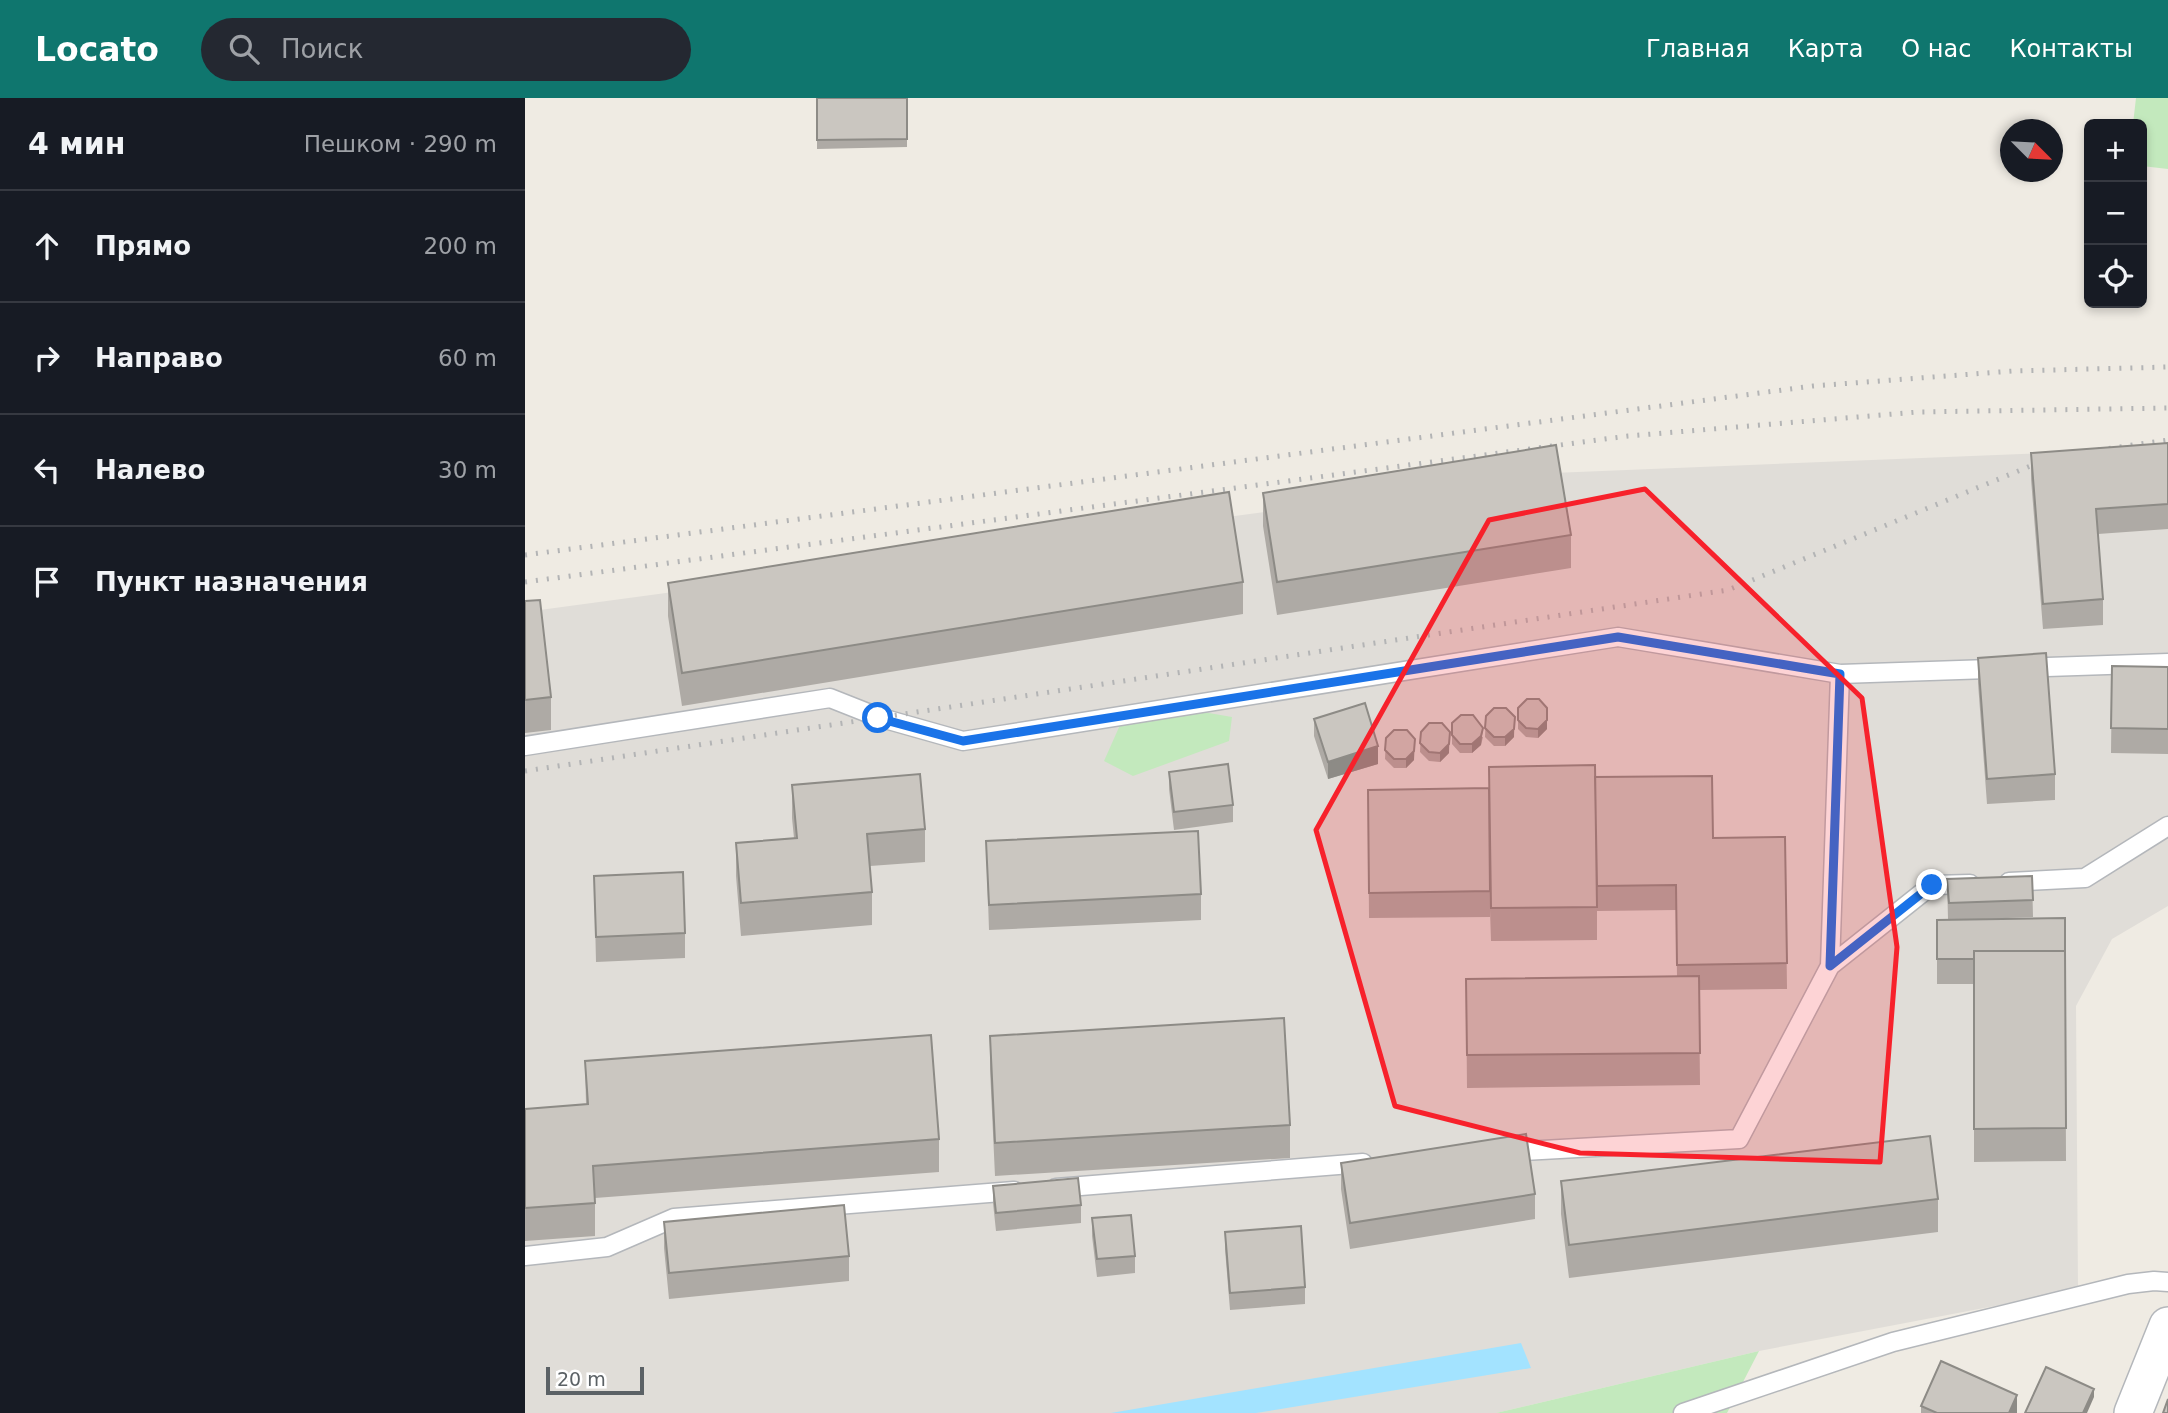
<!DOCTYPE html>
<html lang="ru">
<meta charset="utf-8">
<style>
body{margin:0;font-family:"DejaVu Sans",sans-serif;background:#242831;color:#f1f3f6}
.controls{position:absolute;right:21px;top:21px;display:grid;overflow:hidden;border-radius:10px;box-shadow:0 4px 10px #0003}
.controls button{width:63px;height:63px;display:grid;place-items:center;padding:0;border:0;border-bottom:2px solid #363941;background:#171b24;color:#f1f3f6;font:35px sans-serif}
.compass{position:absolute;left:1475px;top:21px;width:63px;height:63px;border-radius:50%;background:#171b24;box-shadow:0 4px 10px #0003;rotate:114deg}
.scale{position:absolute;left:21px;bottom:18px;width:98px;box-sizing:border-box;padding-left:7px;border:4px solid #5b6165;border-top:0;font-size:19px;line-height:24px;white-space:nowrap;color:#5b6165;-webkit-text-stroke:5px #fff;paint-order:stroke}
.stop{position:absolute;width:21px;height:21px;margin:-16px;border:5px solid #1a73e8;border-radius:50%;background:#fff}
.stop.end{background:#1a73e8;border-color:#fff;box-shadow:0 2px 7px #0008}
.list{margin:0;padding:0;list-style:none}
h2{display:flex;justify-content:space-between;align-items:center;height:91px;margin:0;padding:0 28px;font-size:30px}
h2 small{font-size:23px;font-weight:400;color:#9ea1a6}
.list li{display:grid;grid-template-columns:46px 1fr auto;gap:21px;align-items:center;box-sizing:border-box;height:112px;padding:0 28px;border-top:2px solid #363941}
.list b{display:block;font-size:26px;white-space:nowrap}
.list em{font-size:23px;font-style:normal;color:#9ea1a6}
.icon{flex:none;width:38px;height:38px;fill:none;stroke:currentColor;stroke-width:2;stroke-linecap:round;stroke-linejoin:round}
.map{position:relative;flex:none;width:1643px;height:1315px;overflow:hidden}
header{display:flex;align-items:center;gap:42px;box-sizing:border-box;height:98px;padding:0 35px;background:#0f766e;color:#fff}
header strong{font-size:33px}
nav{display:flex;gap:38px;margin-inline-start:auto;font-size:24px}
.search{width:490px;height:63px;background:#242831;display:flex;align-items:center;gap:18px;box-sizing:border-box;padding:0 24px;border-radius:38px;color:#9ea1a6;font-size:26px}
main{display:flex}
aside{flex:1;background:#171b24}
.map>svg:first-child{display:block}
.industrial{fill:#e0ddd8}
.green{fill:#c3e9bd}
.water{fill:#a3e3ff}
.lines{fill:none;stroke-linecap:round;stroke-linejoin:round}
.service-casing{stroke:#b4b7bb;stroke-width:21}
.minor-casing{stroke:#b4b7bb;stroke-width:40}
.service{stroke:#fff;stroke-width:18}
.minor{stroke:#fff;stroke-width:37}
.rail{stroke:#b3b4b5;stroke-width:5;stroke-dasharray:2 9;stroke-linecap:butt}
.wall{fill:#aeaaa5}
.shaded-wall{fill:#8d8b86}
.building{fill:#cac6c0;stroke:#8d8b86;stroke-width:2}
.route{stroke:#1a73e8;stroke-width:9}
.marked{fill:#f7212b;fill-opacity:0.2;stroke:#f7212b;stroke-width:5;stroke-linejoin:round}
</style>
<header>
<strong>Locato</strong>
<div class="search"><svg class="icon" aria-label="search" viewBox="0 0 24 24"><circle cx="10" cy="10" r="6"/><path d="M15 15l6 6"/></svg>Поиск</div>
<nav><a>Главная</a><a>Карта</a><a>О нас</a><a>Контакты</a></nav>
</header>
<main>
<aside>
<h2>4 мин<small>Пешком · 290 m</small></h2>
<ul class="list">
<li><svg class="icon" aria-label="ahead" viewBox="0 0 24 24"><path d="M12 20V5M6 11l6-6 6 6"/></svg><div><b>Прямо</b></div><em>200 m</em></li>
<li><svg class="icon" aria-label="right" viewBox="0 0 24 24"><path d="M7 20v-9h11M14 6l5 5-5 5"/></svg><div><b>Направо</b></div><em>60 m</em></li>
<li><svg class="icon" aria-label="left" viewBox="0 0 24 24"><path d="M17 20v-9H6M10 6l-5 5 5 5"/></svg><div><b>Налево</b></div><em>30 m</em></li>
<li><svg class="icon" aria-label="arrive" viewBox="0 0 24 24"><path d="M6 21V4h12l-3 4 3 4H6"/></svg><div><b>Пункт назначения</b></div></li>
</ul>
</aside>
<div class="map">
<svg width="1643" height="1315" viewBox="0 0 1643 1315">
<rect width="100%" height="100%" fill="#efebe3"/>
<path class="industrial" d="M1643,350v458l-56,33 -36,67 2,284 -319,61 -263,62h-971v-801l1028,-139z"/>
<path class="green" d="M1611,0h32v71l-26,-3v-42h-9z
M678,614l29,5 -3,24 -96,35 -29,-15 16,-36z
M1234,1253l-32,62h-231z"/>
<path class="water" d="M996,1245l10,25 -275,45h-145z"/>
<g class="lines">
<g class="service-casing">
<path id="service" d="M0,648l305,-48 48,19 85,24 655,-104 222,37 328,-11
M1484,784l76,-4 83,-52
M1305,868l102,-81 38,-1
M981,1054l233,-13 91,-173 10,-292
M531,1090l307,-25
M0,1158l82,-9 67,-29 340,-27
M1158,1315l210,-71 235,-58 26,-3 14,1"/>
</g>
<g class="minor-casing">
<path id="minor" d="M1608,1315l35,-87"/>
</g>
<use href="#service" class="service"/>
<use href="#minor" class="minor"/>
<path class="rail" d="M1573,352l70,-10
M0,457l1288,-169 200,-15 155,-4
M0,484l1103,-146 290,-24 250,-4
M0,673l1203,-181 322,-132"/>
</g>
<path class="wall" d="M292,0h90v49l-90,2z
M1643,345v86l-70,5 5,65v26l-60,4 -12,-150v-26z
M738,395l308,42v33l-294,47 -14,-89z
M718,484v32l-561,92 -14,-90v-33z
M0,503l26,96v33l-26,3z
M1453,560l77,116v26l-68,4 -9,-121z
M1587,568l56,1v87l-57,-1z
M993,610l29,21 -9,9 -12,-1 -8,-8z
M961,618l29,1 -1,20 -9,9h-11l-9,-9z
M789,621l64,45 -50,15 -14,-43z
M927,625l31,14 -2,8 -9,8h-12l-8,-9z
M896,634h29l-1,21 -9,9 -11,-1 -9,-9z
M861,640l28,22 -8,8h-12l-9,-9z
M644,674l64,33v17l-59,8 -5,-41z
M1070,679l118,61 72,-1 2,152 -88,1 1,95 -233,3 -1,-109 211,-2 -1,-67 -79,1v29l-106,1 -1,-31v7l-121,1 -1,-128 121,-2z
M267,687l133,44v33l-55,4 2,26v33l-131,11 -5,-60v-33l58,-5 -2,-20z
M461,743l215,53v26l-212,10z
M69,778l91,57v25l-89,4z
M1507,778l1,41 -52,2 84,-1 1,243 -92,1v-178h-37v-64l11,-1 -1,-40z
M465,938l300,89v33l-295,18 -5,-107z
M60,963l354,78v33l-344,26v38l-70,5v-132l61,-5z
M816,1065l194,31v25l-185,30 -9,-60z
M1036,1083l377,18v33l-369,46 -8,-64z
M468,1088l88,19v18l-85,8 -3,-28z
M567,1120l43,38v17l-38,4 -5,-41z
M139,1124l185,34v25l-180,18 -5,-51z
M700,1134l80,55v17l-75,6 -5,-61z
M1492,1297v18h-96v-7z"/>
<path class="shaded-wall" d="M1022,610v21l-9,9v-9z
M958,630l-2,17 -9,8v-9z
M989,631v8l-9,9v-9z
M890,641l-1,21 -8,8v-9z
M924,646v9l-9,9v-9z
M853,648v18l-50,15v-17z
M1569,1291v8l-7,16h-4z
M1492,1297v18h-8z"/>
<path class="building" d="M292,0h90v41l-90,1z
M1643,345v61l-72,5 7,90 -60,5 -12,-151z
M1031,347l15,90 -294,47 -14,-89z
M704,394l14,90 -561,91 -14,-90z
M15,502l11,97 -26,3v-99z
M1521,555l9,121 -68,5 -9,-121z
M1587,568l56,1v62l-57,-1z
M1002,601h12l8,9v12l-9,9 -12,-1 -8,-8v-12z
M840,605l13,43 -50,16 -14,-43z
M969,610h12l9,9 -1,12 -9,8h-11l-9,-9 1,-12z
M936,617h12l10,13 -2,8 -9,8h-12l-8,-9v-12z
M904,625h13l8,9 -1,12 -9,9 -11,-1 -9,-9 1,-11z
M869,632h13l8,9 -1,12 -8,8h-12l-9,-9 1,-12z
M703,666l5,41 -59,7 -5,-40z
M1070,667l2,142 -106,1 -2,-141z
M395,676l5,55 -58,5 5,58 -131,11 -5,-60 61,-5 -5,-53z
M1187,678l1,62 72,-1 2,126 -110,2 -1,-80 -79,1 -2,-109z
M964,690l1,103 -121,2 -1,-103z
M673,733l3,63 -212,11 -3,-64z
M158,774l2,61 -89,4 -2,-61z
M1507,778l1,24 -84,3 -2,-24z
M1540,820v33h-91v8h-37v-39z
M1449,853h91l1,177 -92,1z
M1174,878l1,77 -233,2 -1,-76z
M759,920l6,107 -295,18 -5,-107z
M406,937l8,104 -346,27 2,37 -70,5v-99l63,-5 -3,-43z
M1001,1036l9,60 -185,29 -9,-60z
M1405,1038l8,63 -369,46 -8,-64z
M553,1080l3,27 -85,8 -3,-27z
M319,1107l5,51 -180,17 -5,-51z
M606,1117l4,41 -38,3 -5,-41z
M776,1128l4,61 -75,6 -5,-61z
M1416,1263l76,34 -8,18h-72l-16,-7z
M1521,1269l48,22 -11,24h-58z
M1643,1301v14h-5z"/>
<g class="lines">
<path class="route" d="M353,620l85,23 655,-104 222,37 -10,292 102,-81"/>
</g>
<path class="marked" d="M1120,391l217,209 35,249 -17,215 -300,-9 -185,-47 -79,-276 173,-310z"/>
</svg>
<div class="controls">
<button>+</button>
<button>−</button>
<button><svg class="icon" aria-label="locate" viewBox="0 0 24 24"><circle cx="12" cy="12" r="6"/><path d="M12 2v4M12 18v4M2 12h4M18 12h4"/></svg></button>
</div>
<svg class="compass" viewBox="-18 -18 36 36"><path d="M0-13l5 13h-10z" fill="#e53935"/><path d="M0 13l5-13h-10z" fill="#9ea1a6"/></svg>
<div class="scale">20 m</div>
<div class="stop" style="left:353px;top:620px"></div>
<div class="stop end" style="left:1407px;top:787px"></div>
</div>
</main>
